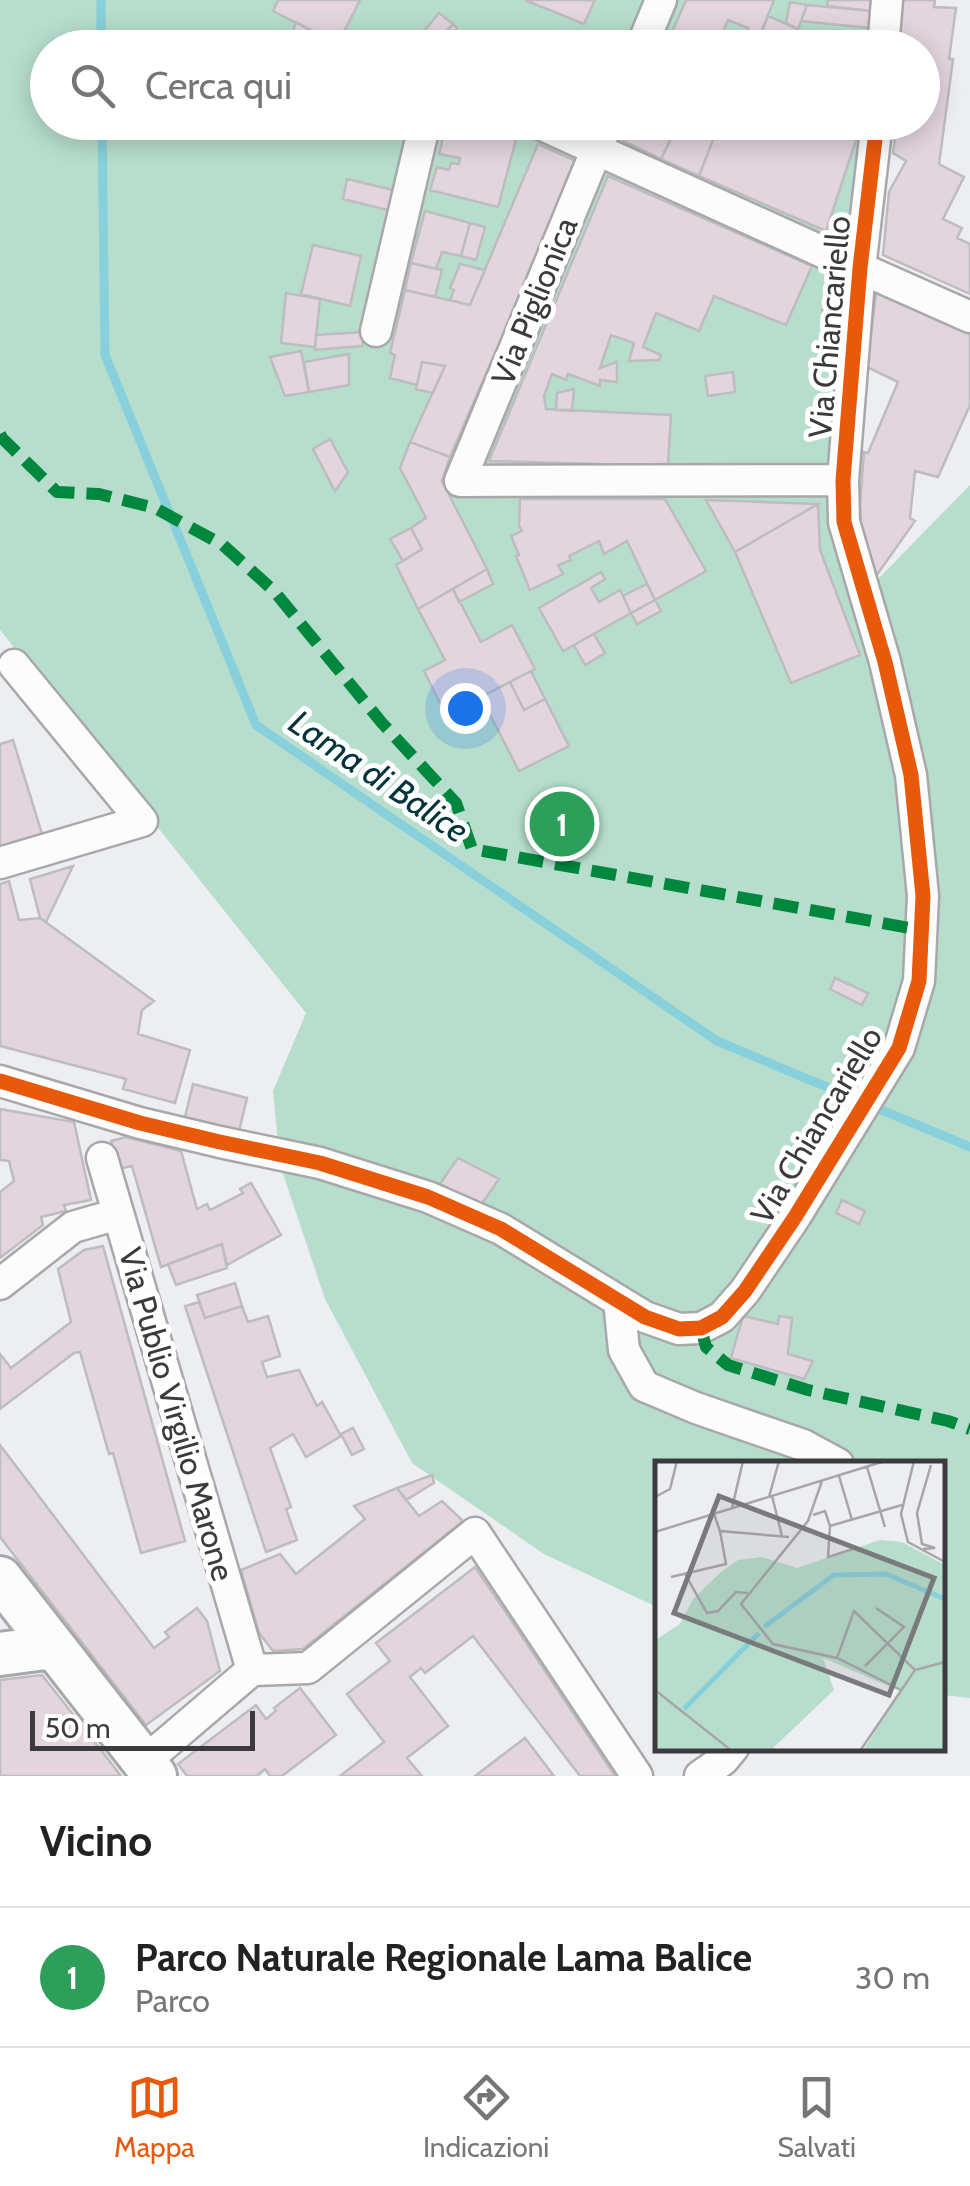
<!DOCTYPE html>
<html lang="it">
<style>
body{margin:0;font-family:Cabin,sans-serif;background:#f2f2f2;color:#222}
.scale{position:absolute;left:30px;bottom:25px;width:225px;box-sizing:border-box;padding-left:10px;border:5px solid #3b3b3d;border-top:0;font-size:28px;line-height:35px;white-space:nowrap;color:#3b3b3d;-webkit-text-stroke:8px #fff;paint-order:stroke}
.you{position:absolute;left:465px;top:708px;width:35px;height:35px;margin:-25px;border:8px solid #fff;border-radius:50%;background:#1a73e8;box-shadow:0 0 0 15px #1a73e833}
.badge{display:grid;place-items:center;width:65px;height:65px;border-radius:50%;background:#ea580c;color:#fff;font-size:32px;font-weight:700}
.pin{position:absolute;translate:-50% -50%;border:5px solid #fff;box-shadow:0 2px 10px #0006}
.list{margin:0;padding:0;list-style:none}
h2{display:flex;justify-content:space-between;align-items:center;height:130px;margin:0;padding:0 40px;font-size:42px}
h2 small{font-size:32px;font-weight:400;color:#767676}
.list li{display:grid;grid-template-columns:65px 1fr auto;gap:30px;align-items:center;box-sizing:border-box;height:140px;padding:0 40px;border-top:2px solid #e0e0e0}
.list b{display:block;font-size:38px;white-space:nowrap}
.list p{margin:0;font-size:32px;white-space:nowrap;color:#767676}
.list em{font-size:32px;font-style:normal;color:#767676}
.icon{flex:none;width:55px;height:55px;fill:none;stroke:currentColor;stroke-width:2;stroke-linecap:round;stroke-linejoin:round}
.map{position:relative;flex:none;width:970px;height:1776px;overflow:hidden}
.search{position:absolute;background:#fff;box-shadow:0 5px 25px #0003;left:30px;right:30px;top:30px;height:110px;display:flex;align-items:center;gap:25px;box-sizing:border-box;padding:0 35px;border-radius:55px;color:#767676;font-size:38px}
.sheet{height:270px;background:#fff}
nav{display:flex;justify-content:space-around;align-items:center;box-sizing:border-box;height:140px;border-top:2px solid #e0e0e0;background:#fff;font-size:28px;color:#767676}
nav a{display:grid;justify-items:center;gap:5px}
nav .on{color:#ea580c}
.map>svg:first-child{display:block}
.green{fill:#b7decd}
.lines{fill:none;stroke-linecap:round;stroke-linejoin:round}
.stream{stroke:#88d0db;stroke-width:9}
.building{fill:#e3d5de;stroke:#bdbcbe;stroke-width:2.5;fill-rule:evenodd}
.street-casing{stroke:#a8a8aa;stroke-width:35}
.secondary-casing{stroke:#a8a8aa;stroke-width:48}
.street{stroke:#fcfcfd;stroke-width:30}
.secondary{stroke:#fcfcfd;stroke-width:42}
.quiet{stroke:#00873e;stroke-width:12;stroke-dasharray:25 12;stroke-linecap:butt}
.cycleway-casing{stroke:#fff;stroke-width:21}
.cycleway{stroke:#e8590c;stroke-width:15}
.labels{text-anchor:middle;dominant-baseline:central;stroke-width:10;stroke-linejoin:round;paint-order:stroke}
.street-label{font-size:32px;fill:#3b3b3d;stroke:#fff}
.water-label{font-size:35px;font-style:italic;fill:#00333a;stroke:#fff}
.inset-river{fill:none;stroke:#88d0db;stroke-width:5}
.inset-road{fill:none;stroke:#a6a6a9;stroke-width:2.5}
.view{fill:#797a7c;fill-opacity:0.15;stroke:#797a7c;stroke-width:5}
.inset-edge{fill:none;stroke:#3b3b3d;stroke-width:5}
</style>
<div class="map">
<svg width="970" height="1776" viewBox="0 0 970 1776">
<rect width="100%" height="100%" fill="#edeef1"/>
<path class="green" d="M0,0h897l-4,47 -845,1v74l838,1 -34,369 20,93 98,-100v1213l-27,-3 -1,-231h-284l-1,143 -113,-53 -132,-91 -87,-164 -45,-134 -7,-74 33,-78 -306,-383z"/>
<g class="lines">
<path class="stream" d="M101,0v48
M102,122l3,233 151,370 461,316 253,106"/>
</g>
<path class="building" d="M278,0h82l-22,44 -65,-33z
M525,0h70l-11,24z
M686,0h88l-19,48h-90zM728,20l20,8 -6,12 -19,-8z
M828,0h45l-1,11 -45,-5z
M902,0h33l-1,7 22,1 -7,51h4l-14,105 25,13 -21,42 19,9 -5,10 13,6v50l-87,-39 6,-63 17,-31 -13,-8 4,-31h25v-74h-23z
M790,2l17,3 -9,24 -12,-6z
M807,5l65,6 -3,17 -68,-7z
M439,13l14,11 -22,24h-11l-6,-5z
M768,16l30,13 -1,8 47,11h-89z
M296,22l38,20 4,2 -2,4h-48z
M453,24l4,4 -6,10 10,10h-30z
M447,122h47l24,10 -20,75 -68,-17 7,-23 12,3 2,-7 8,1 1,-6 -21,-4z
M632,122h47l-18,37 -38,-18z
M679,122h30l9,5 -19,49 -38,-17z
M720,122h31v1l-6,15 -27,-11z
M859,122l-1,12 -32,97 -127,-55 19,-49 27,11 7,-16z
M538,144l40,18 -128,295 -40,-15 35,-76 -23,-4 -5,23 -27,-7 5,-23 -5,-2 15,-63 65,15z
M608,176l204,90 -26,59 -72,-29 -15,35 -43,-18 -13,34 18,8 -2,5 -30,1 5,-18 -23,-8 -11,33 17,-6v20l-17,-2v6l-32,-12 -2,6 -14,-6 -8,22 2,13 125,6 -3,51 -179,-5z
M347,179l54,13 -5,20 -53,-13z
M425,211l45,12 -9,33 -19,-4 -6,17 -25,-6z
M470,223l15,4 -9,33 -15,-4z
M313,245l48,11 -11,50 -49,-12z
M411,263l31,7 -7,27 -30,-7z
M460,264l25,6 -15,35 -20,-5 4,-10 -4,-2z
M834,276l13,4 -4,40 -21,-3 1,-18z
M286,293l34,6 -5,48 -34,-4z
M876,293l94,41v71l-32,72 -23,-6 -5,47 5,3 -41,58 -13,-27 -1,-48 4,-52 4,1 30,-71 -31,-15z
M365,332l-3,14 -47,4 1,-15z
M301,351l8,41 -24,4 -15,-39z
M349,354v31l-40,7 -5,-30z
M422,362l23,4 -12,27 -17,-4z
M733,372l2,20 -27,4 -3,-20z
M574,389l-2,22 -16,-1 1,-17z
M330,439l18,33 -13,19 -22,-42z
M410,442l40,15 -8,24 45,88 -69,40 -22,-44 26,-16 -11,-21 15,-10 -26,-50z
M520,499h145l41,72 -51,29 -28,-59 -23,13 -5,-13 -30,15 2,4 -13,5 5,9 -33,16 -14,-34 3,-1 -8,-19 11,-5 -3,-5z
M706,500l112,4 -83,48z
M818,504l2,46 40,105 -69,28 -56,-131z
M411,528l11,21 -19,12 -13,-22z
M487,569l6,15 -34,18 -6,-13z
M601,572l4,7 -14,9 8,14 21,-12 11,23 -68,38 -24,-43z
M647,584l8,16 -24,13 -8,-17z
M453,589l28,53 31,-17 23,44 -89,46 -22,-44 21,-11 -27,-51z
M655,600l6,11 -24,13 -6,-11z
M594,634l11,19 -20,12 -11,-20z
M531,671l14,28 -21,11 -14,-28z
M510,682l14,28 21,-11 24,47 -50,25 -38,-74z
M13,740l29,94 -42,13v-103z
M73,866l-27,56 -6,-4 -10,-39z
M9,881l10,39 21,-2 114,83 -12,9 -4,24 52,16 -15,53 -52,-14 3,-10 -126,-33v-162z
M835,978l33,15 -6,12 -32,-16z
M193,1084l54,14 -8,33 -54,-14z
M0,1109l74,13 17,78 -27,5 2,6 -25,6 2,8 -43,33v-66l14,-11 -5,-20 -9,-1z
M126,1137l55,14 16,58 10,-5 3,6 33,-17 -3,-4 11,-6 30,52 -54,30 -5,-21 -61,23 -29,-101 -14,3 -7,-28z
M458,1158l41,21 -18,26 -41,-21z
M842,1200l23,11 -6,13 -23,-11z
M222,1244l5,24 -51,17 -8,-21z
M103,1246l82,295 -44,12 -28,-100 -4,1 -29,-102 -6,1 -74,56v-55l11,14 60,-46 -13,-53 26,-19z
M235,1283l7,23 -37,12 -8,-23z
M199,1302l6,16 37,-12 6,16 20,-6 12,40 -18,6 5,15 32,-7 18,36 5,-4 19,34 -35,21 -13,-23 -23,14 21,59 -5,2 11,31 -31,12 -81,-246z
M743,1316l35,8 1,-8 13,2 -4,36 25,7 -9,18 -73,-21z
M353,1428l11,21 -12,6 -11,-21z
M0,1445l154,203 15,-11 -4,-5 32,-24 10,13 13,50 -74,54 -146,-188z
M432,1475l2,8 -28,17 -9,-12z
M397,1488l22,28 23,-15 21,20 -160,128 -30,2 -14,-18 -18,-63 39,-16 16,20 69,-55 -11,-13z
M475,1567l32,47 108,162h-35l-107,-140 -48,37 -4,-5 -11,9 38,49 -41,32 15,18h-82l44,-34 -37,-48 43,-33 -14,-18z
M42,1675l59,75 20,26h-121v-96z
M300,1688l36,47 -54,41h-12l-5,-7 -8,7h-70l-9,-12 78,-59 10,14 10,-8 -2,-3z
M525,1738l29,38h-79z"/>
<g class="lines">
<g class="street-casing">
<path id="street" d="M641,48l20,-48
M883,48l4,-48
M536,122l291,132
M608,122l-148,359 383,-1
M860,268l110,49
M376,331l49,-209
M0,863l142,-42 -128,-156
M0,1081l140,42 80,19 100,21 108,34 73,32 144,88 34,12 22,-1 21,-11 23,-26 50,-74 104,-169 20,-67 4,-85 -12,-121 -26,-113 -41,-140 -1,-42 17,-212 17,-146
M102,1158l150,512 -108,92
M0,1284l73,-57 45,-13
M619,1301l5,49 20,36 52,22 107,37 35,19
M252,1670l56,-2 167,-135 162,243
M700,1776l23,-16 10,-12"/>
</g>
<g class="secondary-casing">
<path id="secondary" d="M0,1578l155,198
M0,1654l54,-7"/>
</g>
<use href="#street" class="street"/>
<use href="#secondary" class="secondary"/>
<path class="quiet" d="M0,434l2,4 55,54 42,2 56,14 68,37 51,46 108,132 74,80 16,46 449,81
M701,1328l5,19 22,18 80,25 140,31 22,8"/>
<g class="cycleway-casing">
<path id="cycleway" d="M0,1081l140,42 80,19 100,21 108,34 73,32 144,88 34,12 22,-1 21,-11 23,-26 50,-74 104,-169 20,-67 4,-85 -12,-121 -26,-113 -41,-140 -1,-42 17,-212 17,-146"/>
</g>
<use href="#cycleway" class="cycleway"/>
</g>
<g class="labels">
<g class="street-label">
<text transform="translate(534 301) rotate(-68)">Via Piglionica</text>
<text transform="translate(829 327) rotate(-85)">Via Chiancariello</text>
<text transform="translate(816 1125) rotate(-59)">Via Chiancariello</text>
<text transform="translate(177 1414) rotate(74)">Via Publio Virgilio Marone</text>
</g>
<g class="water-label">
<text transform="translate(379 776) rotate(34)">Lama di Balice</text>
</g>
</g>
<g transform="translate(655 1461)">
<rect width="290" height="290" fill="#edeef1"/>
<path d="M225,79l22,2 43,23v186h-82l37,-60 -77,-33 11,32 -64,61h-115v-111l25,-16 13,-25 28,-27 17,-12 24,-3 35,11z" fill="#b7decd"/>
<path class="inset-river" d="M109,166l70,-52 52,-1 59,25M29,248l75,-76"/>
<path class="inset-road" d="M259,0l-13,53 7,28 37,20M212,6l18,60M184,15l13,44M167,20l-14,40 -67,83 32,40 64,14 64,32M117,35l10,40M0,36l15,-8 7,-28M114,36l10,-36M77,47l11,-47M59,53l6,17 69,6M158,54l12,-4 5,15 72,-21M175,65l-2,31 25,-8M0,71l230,-71M268,88l12,-1 -13,-4 -5,-31 14,-48M30,113l22,39 11,-2 18,-19 12,1M16,116l55,-13 -6,-33M182,197l17,-47 61,59M210,205l39,-39 -28,-19M0,229l77,61M205,290l55,-81 30,-8"/>
<path class="view" d="M64,35l215,82 -45,117 -215,-82z"/>
<rect width="290" height="290" class="inset-edge"/>
</g>
</svg>
<div class="scale">50 m</div>
<div class="you"></div>
<div class="pin badge" style="left:562px;top:824px;background:#2e9e5b">1</div>
<div class="search"><svg class="icon" aria-label="search" viewBox="0 0 24 24"><circle cx="10" cy="10" r="6"/><path d="M15 15l6 6"/></svg>Cerca qui</div>
</div>
<section class="sheet">
<h2>Vicino<small></small></h2>
<ul class="list">
<li><span class="badge" style="background:#2e9e5b">1</span><div><b>Parco Naturale Regionale Lama Balice</b><p>Parco</p></div><em>30 m</em></li>
</ul>
</section>
<nav>
<a class="on"><svg class="icon" aria-label="map" viewBox="0 0 24 24"><path d="M3 6l6-2 6 2 6-2v14l-6 2-6-2-6 2zM9 4v14M15 6v14"/></svg>Mappa</a>
<a><svg class="icon" aria-label="directions" viewBox="0 0 24 24"><path d="M12 3l9 9-9 9-9-9zM9 14v-3h6M13 9l2 2-2 2"/></svg>Indicazioni</a>
<a><svg class="icon" aria-label="saved" viewBox="0 0 24 24"><path d="M7 4h10v16l-5-4-5 4z"/></svg>Salvati</a>
</nav>
